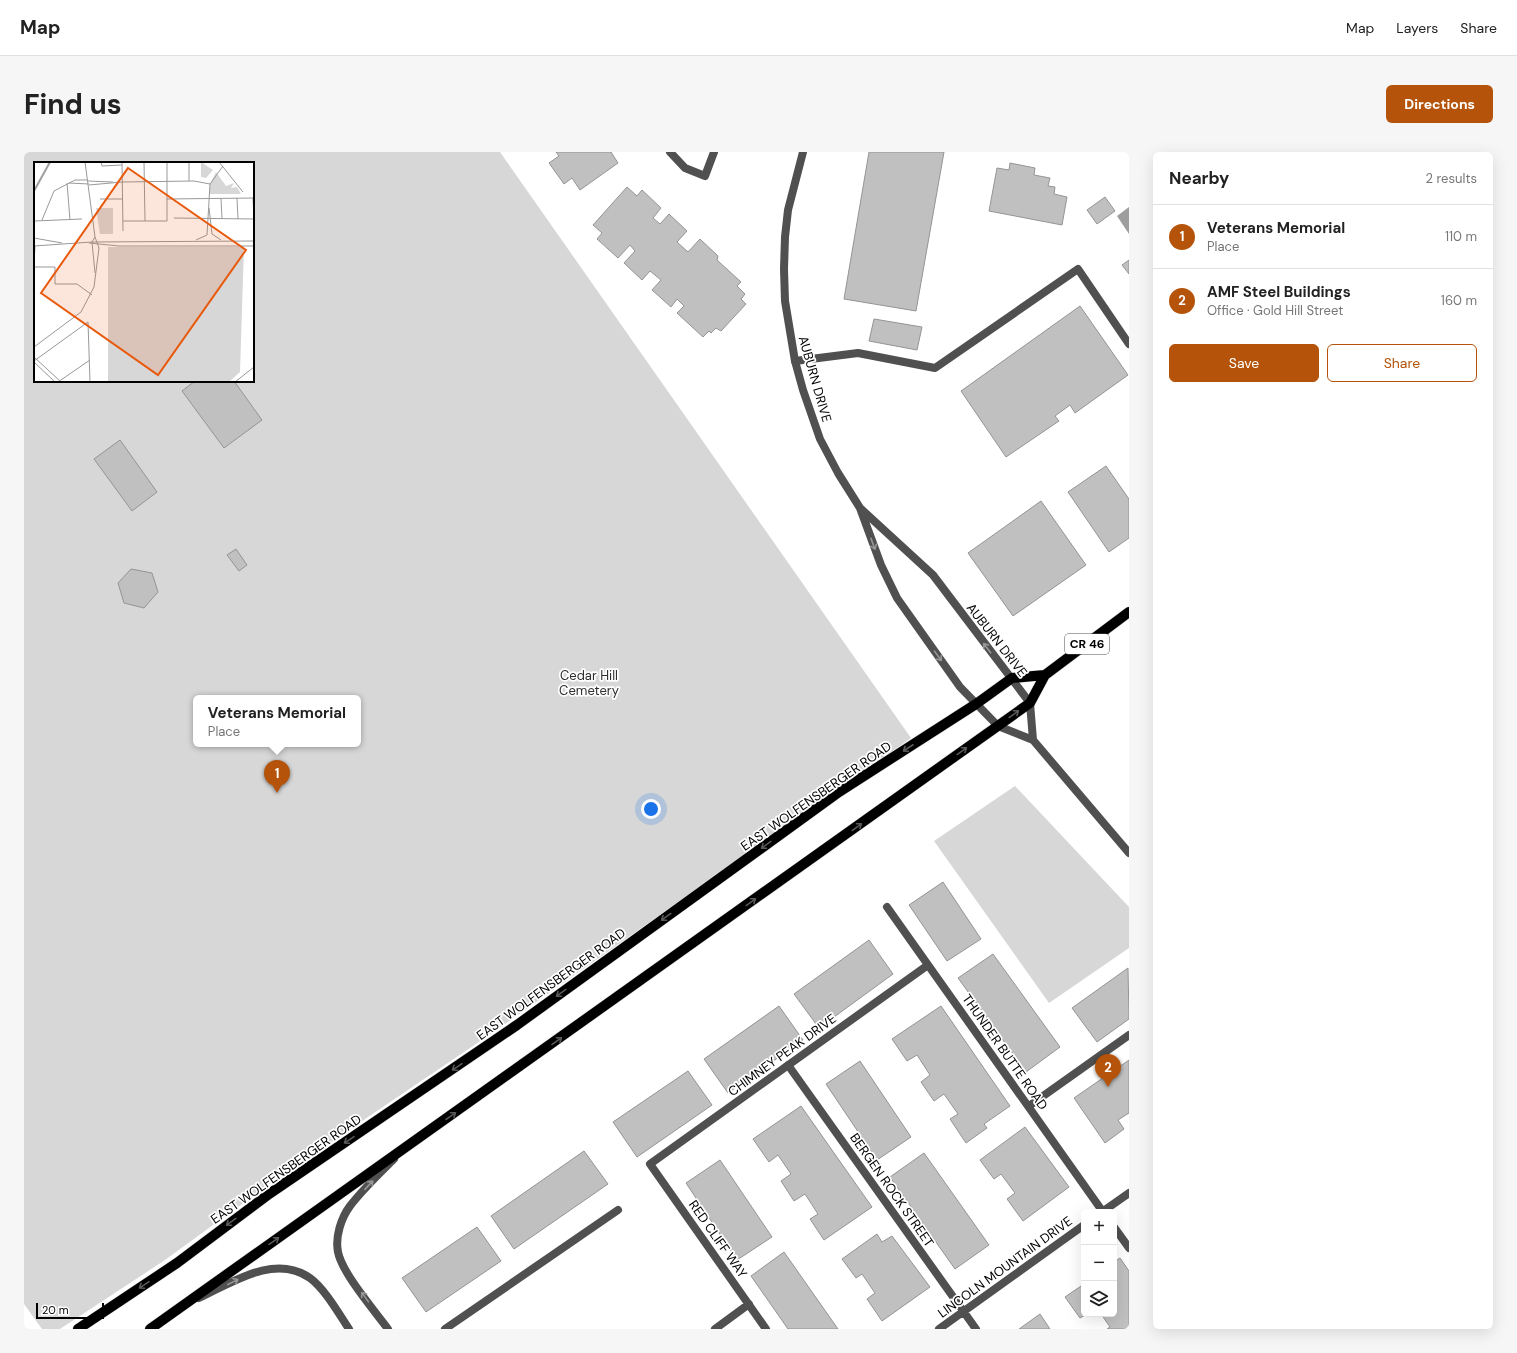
<!DOCTYPE html>
<meta charset="utf-8">
<style>
body{margin:0;font-family:"DM Sans",sans-serif;background:#f6f6f6;color:#222}
.controls{position:absolute;right:12px;bottom:12px;display:grid;overflow:hidden;border-radius:6px;box-shadow:0 4px 16px #0002}
.controls button{width:36px;height:36px;display:grid;place-items:center;padding:0;border:0;border-bottom:1px solid #e0e0e0;background:#fff;color:#222;font:20px sans-serif}
.scale{position:absolute;left:12px;bottom:10px;width:68px;box-sizing:border-box;padding-left:4px;border:2px solid #000;border-top:0;font-size:11px;line-height:14px;white-space:nowrap;color:#000;-webkit-text-stroke:3px #fff;paint-order:stroke}
.you{position:absolute;left:627px;top:657px;width:14px;height:14px;margin:-10px;border:3px solid #fff;border-radius:50%;background:#1a73e8;box-shadow:0 0 0 6px #1a73e833}
.badge{display:grid;place-items:center;width:26px;height:26px;border-radius:50%;background:#b45309;color:#fff;font-size:13px;font-weight:700}
.pin{position:absolute;translate:-50% -33px;filter:drop-shadow(0 1px 2px #0008)}
.pin::after{content:'';position:absolute;top:21px;width:14px;height:12px;background:inherit;clip-path:polygon(0 0,100% 0,50% 100%)}
.popup{position:absolute;left:169px;top:543px;width:168px;height:52px;box-sizing:border-box;display:grid;place-content:center;border-radius:6px;background:#fff;filter:drop-shadow(0 1px 3px #0005);font-size:13px;white-space:nowrap;color:#767676}
.popup b{font-size:15px;color:#222}
.popup::after{content:'';position:absolute;left:50%;top:100%;margin-left:-8px;border:8px solid transparent;border-top-color:#fff}
.list{margin:0;padding:0;list-style:none}
h2{display:flex;justify-content:space-between;align-items:center;height:52px;margin:0;padding:0 16px;font-size:17px}
h2 small{font-size:13px;font-weight:400;color:#767676}
.list li{display:grid;grid-template-columns:26px 1fr auto;gap:12px;align-items:center;box-sizing:border-box;height:64px;padding:0 16px;border-top:1px solid #e0e0e0}
.list b{display:block;font-size:15px;white-space:nowrap}
.list p{margin:0;font-size:13px;white-space:nowrap;color:#767676}
.list em{font-size:13px;font-style:normal;color:#767676}
.actions{display:flex;gap:8px;padding:12px 16px}
.actions a{flex:1;padding:9px 0;border:1px solid #b45309;border-radius:6px;text-align:center;font-size:14px;color:#b45309}
.actions .main{background:#b45309;color:#fff}
.icon{flex:none;width:22px;height:22px;fill:none;stroke:currentColor;stroke-width:2;stroke-linecap:round;stroke-linejoin:round}
.map{position:relative;flex:none;width:1105px;height:1177px;overflow:hidden;border-radius:6px}
header{display:flex;align-items:center;gap:24px;box-sizing:border-box;height:56px;padding:0 20px;background:#fff;border-bottom:1px solid #e0e0e0}
header strong{font-size:19px}
nav{display:flex;gap:22px;margin-inline-start:auto;font-size:14px}
.intro{display:flex;align-items:center;justify-content:space-between;box-sizing:border-box;height:96px;padding:0 24px}
h1{margin:0;font-size:28px}
.button{padding:10px 18px;border-radius:6px;background:#b45309;color:#fff;font-size:14px;font-weight:700}
main{display:flex;gap:24px;padding:0 24px}
aside{flex:1;background:#fff;border-radius:6px;box-shadow:0 4px 16px #0002}
.map>svg:first-child{display:block}
.green{fill:#d7d7d7;fill-rule:evenodd}
.water{fill:#9e9e9e}
.building{fill:#c0c0c0;stroke:#949494}
.lines{fill:none;stroke-linecap:round;stroke-linejoin:round}
.primary-casing{stroke:#dbdbdb;stroke-width:11}
.service{stroke:#505050;stroke-width:8}
.minor{stroke:#505050;stroke-width:8}
.tertiary{stroke:#505050;stroke-width:8}
.primary{stroke:#000;stroke-width:10}
.oneway{stroke:#969696}
.oneway2{stroke:#595959}
.labels{text-anchor:middle;dominant-baseline:central;stroke-width:3.5;stroke-linejoin:round;paint-order:stroke}
.shield{fill:#fff;stroke:#4c4c4c;stroke-width:1}
.shield-label{font-size:12px;font-weight:bold;fill:#000}
.street-label{font-size:13px;fill:#000;stroke:#fff}
.park-label{font-size:13px;fill:#2e2e2e;stroke:#fff}
.inset-river{fill:none;stroke:#9e9e9e;stroke-width:2}
.inset-road{fill:none;stroke:#999;stroke-width:1}
.view{fill:#e8590c;fill-opacity:0.15;stroke:#e8590c;stroke-width:2}
.inset-edge{fill:none;stroke:#000;stroke-width:2}
</style>
<header>
<strong>Map</strong>
<nav><a>Map</a><a>Layers</a><a>Share</a></nav>
</header>
<div class="intro"><h1>Find us</h1><a class="button">Directions</a></div>
<main>
<div class="map">
<svg width="1105" height="1177" viewBox="0 0 1105 1177">
<rect width="100%" height="100%" fill="#fff"/>
<path class="green" d="M0,0h476l411,586 -413,291 -226,153 -107,78 -105,69h-18l-18,-25zM11,11h218v218h-218zM172,546h162v46h-162z
M991,634l114,121v41l-80,55 -115,-162z"/>
<path class="water" d="M1105,55v27l-12,-18z"/>
<path class="building" d="M532,0h55l7,11 -38,27 -8,-12 -8,6 -15,-21 10,-7z
M845,0h75l-28,159 -72,-12z
M986,11l25,5 -1,7 16,3 -2,8 7,1 -1,7 13,3 -5,28 -73,-14 8,-43 12,2z
M603,35l10,9 5,-6 19,18 -8,10 7,6 9,-10 18,17 -10,11 11,10 12,-13 18,17 -1,4 24,22 -4,4 8,8 -4,5 5,5 -25,27 -5,-3 -5,5 -2,-2 -6,6 -26,-24 7,-7 -7,-7 -6,8 -19,-17 9,-10 -11,-9 -8,9 -18,-17 11,-12 -5,-6 -12,13 -21,-19 5,-6 -9,-8z
M1081,45l10,14 -18,13 -10,-14z
M1105,108v14l-7,-9z
M1056,154l48,69 -53,38 -5,-8 -15,11 4,5 -53,36 -45,-66z
M850,167l48,8 -5,23 -48,-9z
M171,229h39l28,39 -38,28 -42,-57z
M96,288l37,52 -25,19 -38,-52z
M1082,314l23,33v39l-20,14 -41,-60z
M1017,349l45,64 -73,51 -45,-63z
M212,397l11,16 -8,6 -12,-16z
M107,417l21,4 6,19 -14,16 -20,-5 -6,-20z
M919,730l38,57 -34,22 -38,-56z
M845,788l24,34 -74,54 -25,-34z
M969,802l67,93 -34,25 -68,-94z
M1104,816l1,51 -32,23 -25,-34z
M755,854l24,34 -75,53 -24,-34z
M917,854l69,100 -26,18 3,4 -21,15 -16,-24 8,-5 -14,-20 -10,7 -13,-19 9,-7 -13,-20 -10,6 -15,-22z
M1105,908v53l-11,7 6,9 -19,14 -31,-45z
M836,909l51,76 -34,23 -51,-76z
M664,919l24,34 -75,52 -24,-35z
M777,954l71,101 -48,33 -14,-21 8,-5 -13,-20 -11,7 -13,-20 10,-7 -13,-19 -9,7 -16,-23z
M1001,975l44,60 -46,34 -16,-22 8,-6 -14,-19 -7,5 -14,-19z
M560,999l24,33 -94,65 -23,-33z
M900,1001l65,92 -34,24 -65,-92z
M696,1008l52,77 -35,23 -51,-77z
M453,1075l24,34 -75,51 -24,-34z
M853,1082l5,8 10,-6 38,51 -48,34 -15,-22 8,-6 -13,-19 -6,4 -14,-19z
M760,1100l54,77h-50l-37,-53z
M1096,1106l9,13v58h-22l3,-2 -9,-13h13v-52z
M1060,1132v30h3l-7,4 -15,-21z
M1016,1162l10,15h-31z"/>
<g class="lines">
<g class="primary-casing">
<path id="primary" d="M54,1177l99,-66 92,-69 248,-169 322,-233 137,-88 36,-26 33,-3
M126,1177l880,-626 15,-28 84,-63"/>
</g>
<path class="service" d="M771,209l63,-8 77,15 143,-99 51,75"/>
<path class="minor" d="M646,0l15,16 20,8 9,-24
M863,755l216,305
M764,913l188,264
M1005,954l100,-71
M1078,1060l27,-19
M1090,1075l15,21
M175,1146c32,-15 76,-45 111,-20 15,11 29,36 39,51
M364,1177c-14,-19 -46,-56 -50,-77 -3,-15 3,-34 12,-46 13,-17 29,-32 44,-47
M421,1177l173,-119
M691,1177l34,-25
M742,1177l-116,-165 278,-199
M915,1177l145,-104"/>
<path class="tertiary" d="M779,0l-15,58 -3,27 -1,32 1,32 10,60 8,29 17,49 18,34 22,35 21,57 16,33 63,89 38,39 35,14 96,113
M836,356l73,67 97,128 3,37"/>
<use href="#primary" class="primary"/>
</g>
<defs><path id="oneway-shaft" d="M-6 0H5M1.5-3L5.5 0L1.5 3" fill="none" stroke-width="1.6" stroke-linecap="round" stroke-linejoin="round"/></defs>
<g class="oneway">
<use href="#oneway-shaft" transform="translate(849 392) rotate(70)"/>
<use href="#oneway-shaft" transform="translate(963 496) rotate(-127)"/>
<use href="#oneway-shaft" transform="translate(914 504) rotate(54)"/>
<use href="#oneway-shaft" transform="translate(345 1033) rotate(-47)"/>
<use href="#oneway-shaft" transform="translate(209 1130) rotate(-26)"/>
<use href="#oneway-shaft" transform="translate(341 1145) rotate(-125)"/>
</g>
<g class="oneway2">
<use href="#oneway-shaft" transform="translate(990 562) rotate(-36)"/>
<use href="#oneway-shaft" transform="translate(884 596) rotate(147)"/>
<use href="#oneway-shaft" transform="translate(938 599) rotate(-36)"/>
<use href="#oneway-shaft" transform="translate(833 675) rotate(-36)"/>
<use href="#oneway-shaft" transform="translate(742 693) rotate(144)"/>
<use href="#oneway-shaft" transform="translate(727 750) rotate(-36)"/>
<use href="#oneway-shaft" transform="translate(642 765) rotate(144)"/>
<use href="#oneway-shaft" transform="translate(537 841) rotate(144)"/>
<use href="#oneway-shaft" transform="translate(533 889) rotate(-35)"/>
<use href="#oneway-shaft" transform="translate(433 915) rotate(146)"/>
<use href="#oneway-shaft" transform="translate(427 964) rotate(-35)"/>
<use href="#oneway-shaft" transform="translate(325 988) rotate(146)"/>
<use href="#oneway-shaft" transform="translate(207 1070) rotate(144)"/>
<use href="#oneway-shaft" transform="translate(250 1089) rotate(-35)"/>
<use href="#oneway-shaft" transform="translate(120 1133) rotate(146)"/>
</g>
<g class="labels">
<rect class="shield" x="1041" y="482" width="44" height="20" rx="3"/>
<g class="shield-label">
<text x="1063" y="492">CR 46</text>
</g>
<g class="street-label">
<text transform="translate(791 227) rotate(74)">AUBURN DRIVE</text>
<text transform="translate(973 488) rotate(52)">AUBURN DRIVE</text>
<text transform="translate(792 644) rotate(-35)">EAST WOLFENSBERGER ROAD</text>
<text transform="translate(527 832) rotate(-36)">EAST WOLFENSBERGER ROAD</text>
<text transform="translate(981 900) rotate(55)">THUNDER BUTTE ROAD</text>
<text transform="translate(758 903) rotate(-36)">CHIMNEY PEAK DRIVE</text>
<text transform="translate(262 1017) rotate(-35)">EAST WOLFENSBERGER ROAD</text>
<text transform="translate(868 1038) rotate(55)">BERGEN ROCK STREET</text>
<text transform="translate(694 1087) rotate(55)">RED CLIFF WAY</text>
<text transform="translate(981 1115) rotate(-36)">LINCOLN MOUNTAIN DRIVE</text>
</g>
<g class="park-label">
<text x="565" y="523">Cedar Hill<tspan x="565" dy="15">Cemetery</tspan></text>
</g>
</g>
<g transform="translate(10 10)">
<rect width="220" height="220" fill="#fff"/>
<path d="M167,0l12,8 -7,8 -5,-1zM182,10l10,14 8,-3 -3,5 6,-1 4,7h-32l1,-10zM62,46h17v26h-13zM74,85h136l-4,125 -11,10h-121z" fill="#d7d7d7"/>
<path class="inset-river" d="M0,29l16,-29"/>
<path class="inset-road" d="M67,0l1,4 20,-1M88,0l1,69M110,0l1,59M155,0v19M185,0l24,30M54,19l25,1M33,21l3,37M35,21l20,1M55,23l33,-3 72,-1 16,3M187,36l1,21M203,36l1,21M219,36l1,21M66,37h22M133,37l87,-1M175,46l3,26 9,6M140,56l80,1M8,58l12,-29 21,-11h13M0,59l48,-2M89,59h44v-59M61,75l-3,5 3,31M0,76l28,5M162,78l11,-5 3,-51 13,-18M55,81l30,3h135M0,84l58,-4 162,-1M0,101l1,-17M0,105h21v17h22l15,11M0,185l47,-35 13,-25 5,-39 -4,-11 -10,-75M0,195l26,24M0,199l54,-39 2,60M0,200l21,20M24,220l32,-22M201,220l19,-15"/>
<path class="view" d="M94,6l118,82 -88,125 -117,-82z"/>
<rect width="220" height="220" class="inset-edge"/>
</g>
</svg>
<div class="controls">
<button>+</button>
<button>−</button>
<button><svg class="icon" aria-label="layers" viewBox="0 0 24 24"><path d="M12 4l9 5-9 5-9-5zM3 14l9 5 9-5"/></svg></button>
</div>
<div class="scale">20 m</div>
<div class="you"></div>
<div class="pin badge" style="left:253px;top:641px">1</div>
<div class="popup"><b>Veterans Memorial</b>Place</div>
<div class="pin badge" style="left:1084px;top:935px">2</div>
</div>
<aside>
<h2>Nearby<small>2 results</small></h2>
<ul class="list">
<li><span class="badge">1</span><div><b>Veterans Memorial</b><p>Place</p></div><em>110 m</em></li>
<li><span class="badge">2</span><div><b>AMF Steel Buildings</b><p>Office · Gold Hill Street</p></div><em>160 m</em></li>
</ul>
<div class="actions"><a class="main">Save</a><a>Share</a></div>
</aside>
</main>
